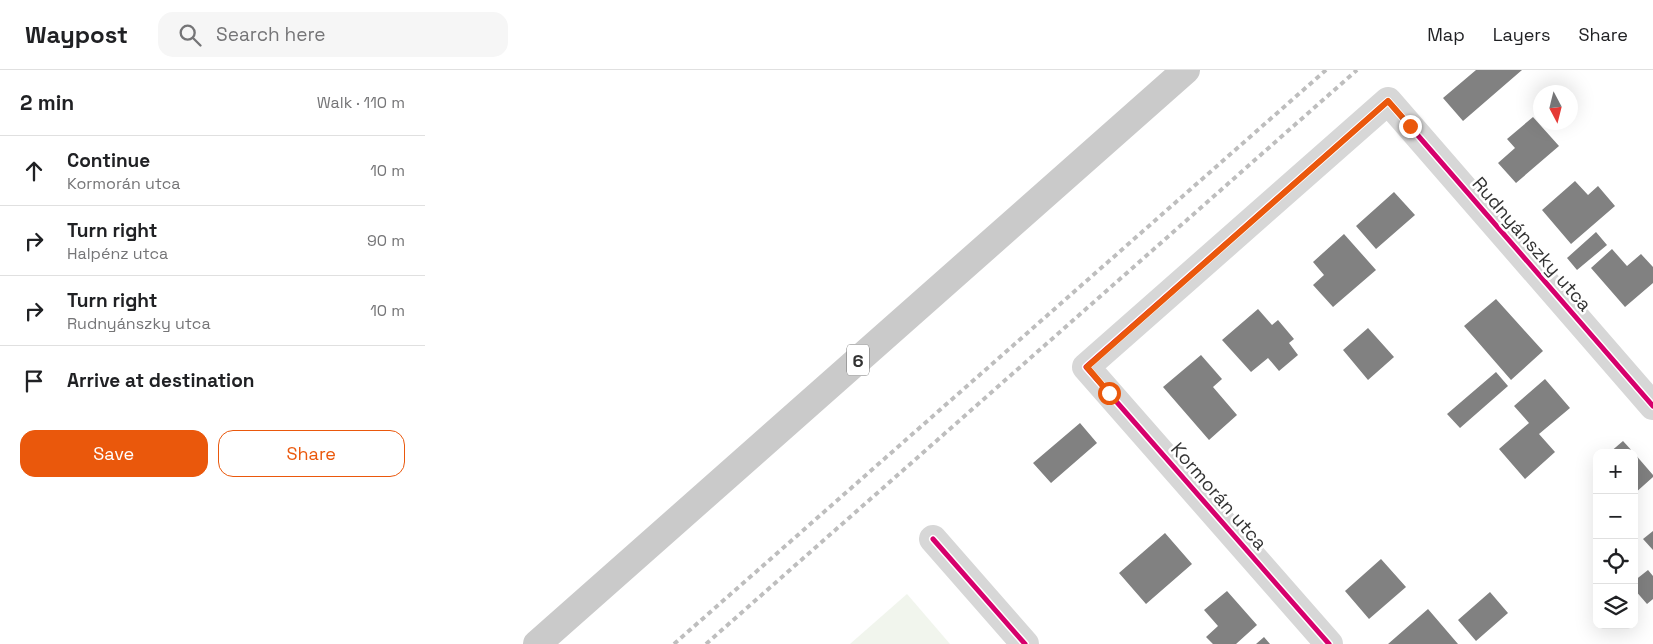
<!DOCTYPE html>
<meta charset="utf-8">
<style>
body{margin:0;font-family:"Space Grotesk",sans-serif;background:#f6f6f6;color:#202124}
.controls{position:absolute;right:15px;bottom:15px;display:grid;overflow:hidden;border-radius:10px;box-shadow:0 5px 20px #0002}
.controls button{width:45px;height:45px;display:grid;place-items:center;padding:0;border:0;border-bottom:1px solid #e0e0e0;background:#fff;color:#202124;font:25px sans-serif}
.compass{position:absolute;left:1108px;top:15px;width:45px;height:45px;border-radius:50%;background:#fff;box-shadow:0 5px 20px #0002;rotate:173deg}
.stop{position:absolute;width:15px;height:15px;margin:-11px;border:4px solid #ea580c;border-radius:50%;background:#fff}
.stop.end{background:#ea580c;border-color:#fff;box-shadow:0 1px 5px #0008}
.list{margin:0;padding:0;list-style:none}
h2{display:flex;justify-content:space-between;align-items:center;height:65px;margin:0;padding:0 20px;font-size:21px}
h2 small{font-size:16px;font-weight:400;color:#757577}
.list li{display:grid;grid-template-columns:32px 1fr auto;gap:15px;align-items:center;box-sizing:border-box;height:70px;padding:0 20px;border-top:1px solid #e0e0e0}
.list b{display:block;font-size:19px;white-space:nowrap}
.list p{margin:0;font-size:16px;white-space:nowrap;color:#757577}
.list em{font-size:16px;font-style:normal;color:#757577}
.actions{display:flex;gap:10px;padding:15px 20px}
.actions a{flex:1;padding:11px 0;border:1px solid #ea580c;border-radius:15px;text-align:center;font-size:18px;color:#ea580c}
.actions .main{background:#ea580c;color:#fff}
.icon{flex:none;width:28px;height:28px;fill:none;stroke:currentColor;stroke-width:2;stroke-linecap:round;stroke-linejoin:round}
.map{position:relative;flex:none;width:1228px;height:574px;overflow:hidden}
header{display:flex;align-items:center;gap:30px;box-sizing:border-box;height:70px;padding:0 25px;background:#fff;border-bottom:1px solid #e0e0e0}
header strong{font-size:24px}
nav{display:flex;gap:28px;margin-inline-start:auto;font-size:18px}
.search{width:350px;height:45px;background:#f6f6f6;display:flex;align-items:center;gap:12px;box-sizing:border-box;padding:0 18px;border-radius:15px;color:#757577;font-size:19px}
main{display:flex}
aside{flex:1;background:#fff}
.map>svg:first-child{display:block}
.green{fill:#f1f5ed}
.building{fill:#818181}
.lines{fill:none;stroke-linecap:round;stroke-linejoin:round}
.minor{stroke:#d7d7d7;stroke-width:28}
.major{stroke:#cacaca;stroke-width:28}
.rail{stroke:#bebebe;stroke-width:4;stroke-dasharray:5 4;stroke-linecap:butt}
.cycleway-casing{stroke:#fff;stroke-width:8}
.cycleway{stroke:#d6006c;stroke-width:5}
.route{stroke:#ea580c;stroke-width:6}
.labels{text-anchor:middle;dominant-baseline:central;stroke-width:5;stroke-linejoin:round;paint-order:stroke}
.shield{fill:#fff;stroke:#707070;stroke-width:1}
.shield-label{font-size:18px;font-weight:bold;fill:#333}
.street-label{font-size:19px;fill:#333;stroke:#fff}
</style>
<header>
<strong>Waypost</strong>
<div class="search"><svg class="icon" aria-label="search" viewBox="0 0 24 24"><circle cx="10" cy="10" r="6"/><path d="M15 15l6 6"/></svg>Search here</div>
<nav><a>Map</a><a>Layers</a><a>Share</a></nav>
</header>
<main>
<aside>
<h2>2 min<small>Walk · 110 m</small></h2>
<ul class="list">
<li><svg class="icon" aria-label="ahead" viewBox="0 0 24 24"><path d="M12 20V5M6 11l6-6 6 6"/></svg><div><b>Continue</b><p>Kormorán utca</p></div><em>10 m</em></li>
<li><svg class="icon" aria-label="right" viewBox="0 0 24 24"><path d="M7 20v-9h11M14 6l5 5-5 5"/></svg><div><b>Turn right</b><p>Halpénz utca</p></div><em>90 m</em></li>
<li><svg class="icon" aria-label="right" viewBox="0 0 24 24"><path d="M7 20v-9h11M14 6l5 5-5 5"/></svg><div><b>Turn right</b><p>Rudnyánszky utca</p></div><em>10 m</em></li>
<li><svg class="icon" aria-label="arrive" viewBox="0 0 24 24"><path d="M6 21V4h12l-3 4 3 4H6"/></svg><div><b>Arrive at destination</b></div></li>
</ul>
<div class="actions"><a class="main">Save</a><a>Share</a></div>
</aside>
<div class="map">
<svg width="1228" height="574" viewBox="0 0 1228 574">
<rect width="100%" height="100%" fill="#fff"/>
<path class="green" d="M482,524l43,50h-100z"/>
<path class="building" d="M1051,0h46l-59,51 -20,-23z
M1108,47l26,29 -43,37 -18,-20 17,-15 -8,-9z
M1150,111l13,14 10,-9 17,20 -44,38 -29,-34z
M969,122l21,23 -39,34 -20,-23z
M1171,162l11,13 -30,25 -10,-12z
M919,164l32,36 -43,37 -20,-22 11,-10 -11,-13z
M1187,179l15,17 14,-12 12,13v16l-28,24 -34,-39z
M1071,229l47,52 -32,29 -47,-54z
M833,239l14,16 6,-5 16,19 -5,4 9,12 -19,16 -11,-13 -17,14 -29,-32z
M943,258l26,29 -26,23 -25,-30z
M776,285l21,24 -9,8 24,28 -28,25 -46,-53z
M1071,302l12,14 -48,42 -13,-14z
M1120,309l25,29 -31,26 16,18 -30,27 -26,-30 30,-26 -15,-17z
M655,353l17,20 -46,40 -18,-20z
M1198,371l11,12h-25z
M1209,383l19,22v2l-19,17z
M1228,461v19l-10,-11z
M740,463l27,31 -46,40 -27,-31z
M956,489l25,28 -37,32 -24,-28z
M1223,500l5,6v23l-6,5 -13,-15v-8z
M802,521l30,34 -21,19h-23l-7,-7 12,-11 -14,-16z
M1065,522l18,21 -32,28 -18,-21z
M1003,539l30,35h-70z
M839,567l6,7h-14z"/>
<g class="lines">
<path class="minor" d="M508,469l92,105
M904,574l-243,-277 302,-266 265,305"/>
<path class="major" d="M112,574l649,-574"/>
<path class="rail" d="M249,574l652,-574
M281,574l651,-574"/>
<g class="cycleway-casing">
<path id="cycleway" d="M508,469l92,105
M904,574l-243,-277 302,-266 265,305"/>
</g>
<use href="#cycleway" class="cycleway"/>
</g>
<g class="lines">
<path class="route" d="M684,323l-22,-26 301,-266 22,25"/>
</g>
<g class="labels">
<rect class="shield" x="422" y="274.5" width="22" height="31" rx="4"/>
<g class="shield-label">
<text x="433" y="290">6</text>
</g>
<g class="street-label">
<text transform="translate(1107 174) rotate(49)">Rudnyánszky utca</text>
<text transform="translate(794 426) rotate(49)">Kormorán utca</text>
</g>
</g>
</svg>
<div class="controls">
<button>+</button>
<button>−</button>
<button><svg class="icon" aria-label="locate" viewBox="0 0 24 24"><circle cx="12" cy="12" r="6"/><path d="M12 2v4M12 18v4M2 12h4M18 12h4"/></svg></button>
<button><svg class="icon" aria-label="layers" viewBox="0 0 24 24"><path d="M12 4l9 5-9 5-9-5zM3 14l9 5 9-5"/></svg></button>
</div>
<svg class="compass" viewBox="-18 -18 36 36"><path d="M0-13l5 13h-10z" fill="#e53935"/><path d="M0 13l5-13h-10z" fill="#757577"/></svg>
<div class="stop" style="left:684px;top:323px"></div>
<div class="stop end" style="left:985px;top:56px"></div>
</div>
</main>
